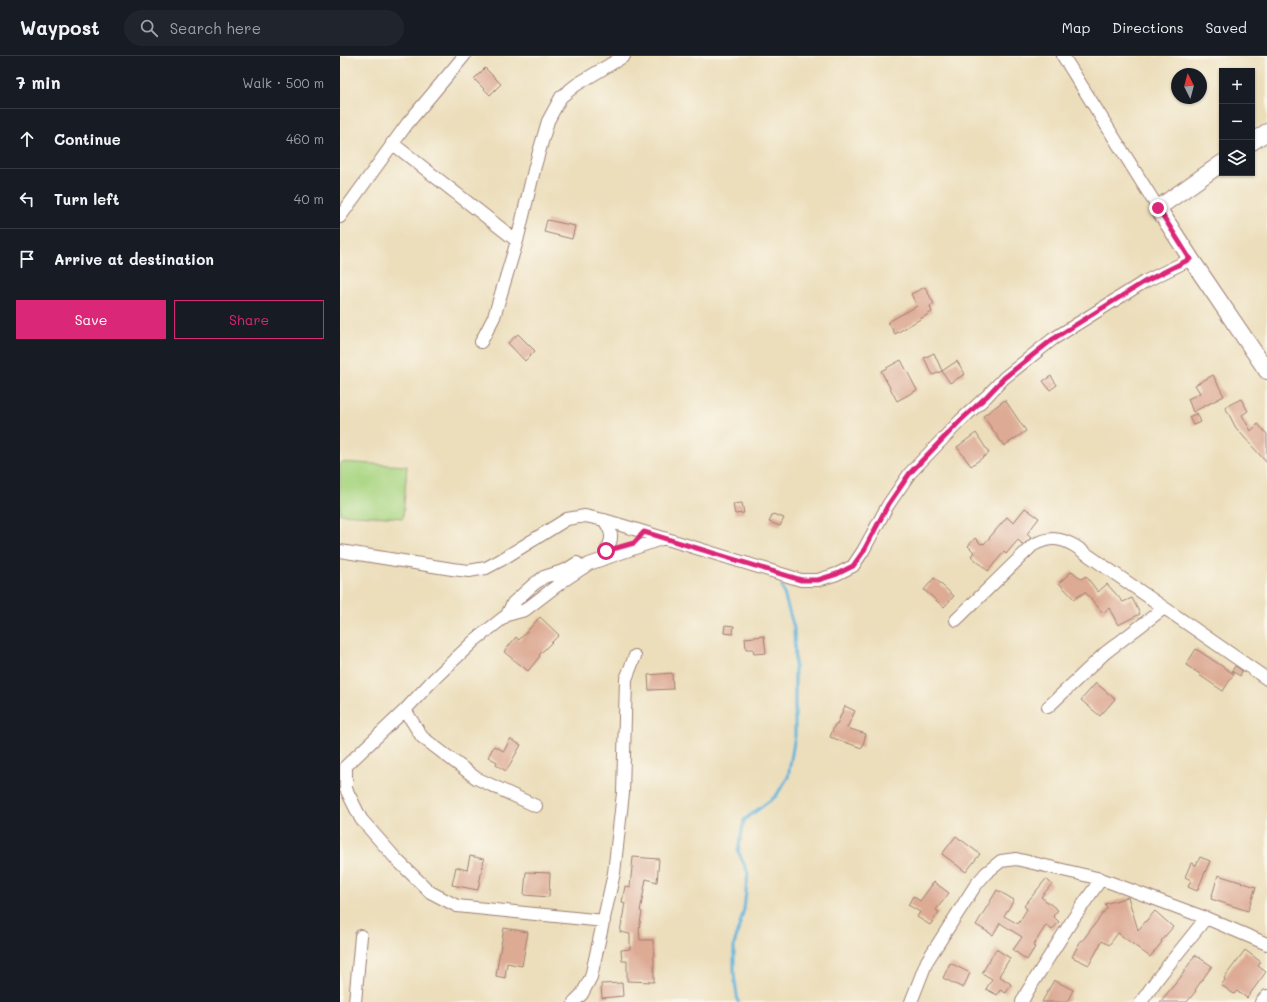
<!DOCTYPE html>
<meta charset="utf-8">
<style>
body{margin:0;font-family:Mali,sans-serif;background:#20242c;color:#f1f3f6}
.controls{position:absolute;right:12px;top:12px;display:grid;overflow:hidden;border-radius:0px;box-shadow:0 1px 3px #0004}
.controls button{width:36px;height:36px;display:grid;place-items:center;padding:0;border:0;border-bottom:1px solid #363941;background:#171b24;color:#f1f3f6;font:20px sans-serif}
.compass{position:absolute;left:831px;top:12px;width:36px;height:36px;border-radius:50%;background:#171b24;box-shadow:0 1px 3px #0004;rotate:354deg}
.stop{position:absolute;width:12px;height:12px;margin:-9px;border:3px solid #db2777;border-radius:50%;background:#fff}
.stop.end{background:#db2777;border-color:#fff;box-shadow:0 1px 4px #0008}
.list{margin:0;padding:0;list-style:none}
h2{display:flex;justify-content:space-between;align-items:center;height:52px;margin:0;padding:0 16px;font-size:17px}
h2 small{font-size:13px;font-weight:400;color:#9ea1a6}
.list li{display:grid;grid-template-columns:26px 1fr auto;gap:12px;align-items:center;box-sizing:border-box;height:60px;padding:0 16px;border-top:1px solid #363941}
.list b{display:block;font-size:15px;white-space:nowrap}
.list em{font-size:13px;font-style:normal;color:#9ea1a6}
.actions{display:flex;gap:8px;padding:12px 16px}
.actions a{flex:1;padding:9px 0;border:1px solid #db2777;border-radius:0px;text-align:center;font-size:14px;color:#db2777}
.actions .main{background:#db2777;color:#fff}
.icon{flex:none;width:22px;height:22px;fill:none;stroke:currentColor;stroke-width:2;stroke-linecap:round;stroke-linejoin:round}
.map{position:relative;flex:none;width:927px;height:946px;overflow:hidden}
header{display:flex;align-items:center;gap:24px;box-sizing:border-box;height:56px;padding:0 20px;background:#171b24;border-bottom:1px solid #363941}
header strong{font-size:19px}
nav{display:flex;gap:22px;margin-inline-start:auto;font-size:14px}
.search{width:280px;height:36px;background:#20242c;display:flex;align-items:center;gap:10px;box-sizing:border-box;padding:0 14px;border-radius:22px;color:#9ea1a6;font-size:15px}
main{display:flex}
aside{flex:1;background:#171b24}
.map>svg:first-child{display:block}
.garden{fill:#a9d582;stroke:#7a7a56}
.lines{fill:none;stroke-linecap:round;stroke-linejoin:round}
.stream{stroke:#61b4dc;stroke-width:3}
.building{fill:#ddaa94}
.street-casing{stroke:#9b7e73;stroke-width:14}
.secondary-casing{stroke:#9b7e73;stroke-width:18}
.street{stroke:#fff;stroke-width:12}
.secondary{stroke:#fff;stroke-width:16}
.route{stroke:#db2777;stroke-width:5}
</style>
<header>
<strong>Waypost</strong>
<div class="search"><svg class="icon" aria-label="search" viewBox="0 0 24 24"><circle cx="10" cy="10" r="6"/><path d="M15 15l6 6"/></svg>Search here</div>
<nav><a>Map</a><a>Directions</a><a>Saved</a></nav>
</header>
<main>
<aside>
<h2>7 min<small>Walk · 500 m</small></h2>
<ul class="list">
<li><svg class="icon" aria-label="ahead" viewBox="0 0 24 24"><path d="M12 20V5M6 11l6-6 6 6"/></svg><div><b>Continue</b></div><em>460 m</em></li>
<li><svg class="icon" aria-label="left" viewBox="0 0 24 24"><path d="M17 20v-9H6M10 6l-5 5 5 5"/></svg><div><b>Turn left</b></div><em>40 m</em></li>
<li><svg class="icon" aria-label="arrive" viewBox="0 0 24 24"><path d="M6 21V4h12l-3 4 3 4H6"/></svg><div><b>Arrive at destination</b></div></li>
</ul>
<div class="actions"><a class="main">Save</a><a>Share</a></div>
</aside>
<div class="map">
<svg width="927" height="946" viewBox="0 0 927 946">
<rect width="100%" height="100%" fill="#fbf7ec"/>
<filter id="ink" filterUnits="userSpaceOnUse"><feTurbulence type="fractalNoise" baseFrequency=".025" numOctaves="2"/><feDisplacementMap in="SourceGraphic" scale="8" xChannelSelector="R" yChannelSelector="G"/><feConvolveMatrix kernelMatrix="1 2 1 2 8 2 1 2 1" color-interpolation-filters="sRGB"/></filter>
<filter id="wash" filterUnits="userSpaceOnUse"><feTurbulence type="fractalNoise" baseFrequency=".012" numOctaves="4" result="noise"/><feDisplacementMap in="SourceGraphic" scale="16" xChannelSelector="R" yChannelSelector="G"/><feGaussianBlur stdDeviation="0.9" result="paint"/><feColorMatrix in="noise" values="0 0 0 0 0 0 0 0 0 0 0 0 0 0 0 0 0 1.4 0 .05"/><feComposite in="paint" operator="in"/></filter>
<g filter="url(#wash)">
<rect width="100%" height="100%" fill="#ecdebb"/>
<path class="garden" d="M0,406l67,4 -4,52 -63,-4z"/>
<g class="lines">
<path class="stream" d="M398,946l-4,-28v-29l10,-36 4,-36 -10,-22 6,-31 32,-24 12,-19 7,-41v-70l-1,-38 -12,-41"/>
</g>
<g id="blocks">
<path class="building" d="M145,12l16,16 -11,11 -16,-16z
M207,164l28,6 -3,13 -28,-7z
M585,231l9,17 -4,2 2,6 -37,22 -7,-12 29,-16 -6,-12z
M178,278l17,17 -10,10 -17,-18z
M594,297l8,18 -9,4 -9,-17z
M561,304l16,30 -20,11 -16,-30z
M617,305l8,13 -15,9 -8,-12z
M873,319l11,21 -31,16 -5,-13 12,-6 -5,-8z
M711,320l6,9 -7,5 -7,-9z
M901,343l7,12 -6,4 9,16 7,-7 9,10v29l-31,-35 -11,-21z
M665,344l21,31 -22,15 -21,-30z
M857,357l4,9 -8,3 -4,-8z
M636,377l13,20 -18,13 -14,-19z
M402,447l2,10 -9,1 -2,-10z
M685,452l14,10 -12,16 4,4 -8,7 -5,-5 -12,14 -2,-2 -16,19 -17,-15 3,-4 -6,-6 7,-8 6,6 1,-1 2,1 23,-27 6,6z
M433,458l11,4 -4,8 -11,-4z
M732,515l9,8 5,-3 12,16 9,-8 16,18 9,-4 8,16 -22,11 -9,-17 -6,5 -18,-21 -11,7 -15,-16z
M594,522l20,18 -10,11 -20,-17z
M200,561l19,18 -20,20 1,1 -12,15 -24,-19 12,-15 3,3z
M385,569l9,1 -1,8 -9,-1z
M424,580l2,17 -12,1 -1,-5h-7l-1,-11z
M856,593l38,25 -11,17 -24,-16 1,-1 -14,-9z
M895,610l7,5 -2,5 -8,-5z
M332,617l1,16 -24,1 -1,-15z
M756,627l19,16 -15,17 -19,-16z
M505,650l10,5 -8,17 19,6 -4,14 -32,-11 5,-13h2z
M170,683l11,6 -15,26 -10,-6 1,-3 -9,-5 6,-11 10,5z
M616,780l24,18 -14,18 -24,-18z
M130,800l14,3 -6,31 -26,-5 4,-18 11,3z
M293,801l26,2 -2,23 -11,-3 -6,32 2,1 -3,17 1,11h13l1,20v22l-27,-1v-20h-5l-1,-11 9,-1v-15l-10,-2 5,-29 -3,-1 3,-16 5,1z
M860,801l10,4 -13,30 -9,-4 3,-7 -6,-3 6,-14 5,2z
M186,816l24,1 -1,24 -25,-2z
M878,819l38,12 -8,24 -37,-12z
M706,823l6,5 -11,13 17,13 -5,6 6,6 -7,8 -6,-5 -13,21 2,1 -8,13 -14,-10 9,-13 -22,-14 -7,12 -17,-10 21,-35 17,10 -10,16 14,8 9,-15 -3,-3z
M594,826l15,11 -13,17 3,2 -9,13 -13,-8 3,-5 -12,-7 5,-9 7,5z
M788,841l10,33 17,-19 18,16 -12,14 1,1 -12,15 -32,-24 -9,12 -7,-4 -13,24 -17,-8 9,-17 1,1 25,-33 -2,-4z
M164,872l24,4 -6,34 -15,-3 -2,15 -9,-2 2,-14z
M656,893l14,9 -11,18 12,8 -5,9 -6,-3 -3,5 -11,-6 6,-10 -10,-6z
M905,894l16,12 -3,4 8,6 -19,26 -10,-7 -3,3 -13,-9 4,-5 -1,-2z
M855,899l17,11 -17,24 1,1 -9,11h-27l20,-24z
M610,907l20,10 -7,15 -20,-10z
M714,924l19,10 -6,12h-25z
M282,927l1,13 -21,2 -1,-14z"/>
</g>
</g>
<g filter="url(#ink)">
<use href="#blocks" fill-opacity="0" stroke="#9b7e73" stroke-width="1"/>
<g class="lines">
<g class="street-casing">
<path id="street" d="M723,0l95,152
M52,87l125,98
M0,161l67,-93 57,-68
M141,286l13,-25 23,-76 18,-75 13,-45 13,-24 15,-12 48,-29
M264,464c8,12 10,18 2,31
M0,495l112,18 17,2 17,-3 15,-8 66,-41 18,-3 19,4 40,12 157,48h17l19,-6 16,-8 10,-15 25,-46 22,-32 50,-52 27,-25 17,-18 49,-39 91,-57 47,-23
M167,559l6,-12 21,-19 10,-7 22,-7 11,-7
M616,564l77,-75c17,-8 26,-8 42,1l192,133
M708,651l57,-54 59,-45
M65,654l17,27 54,41 60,28
M264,865l-147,-15 -27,-14 -33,-32 -36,-41 -15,-30v-23l59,-56 29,-31 41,-39 32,-25 18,-5 38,-29 26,-17 75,-26
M15,946l6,-66
M234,946l8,-8 9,-17 23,-104 9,-80 3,-114 9,-23
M571,946l16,-41 48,-75 11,-13 15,-12 15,-2 85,20 105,39 61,26
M682,946l5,-10 46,-73 28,-40
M801,946l17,-24 48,-60
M921,946l6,-6"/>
</g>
<g class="secondary-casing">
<path id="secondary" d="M912,86l15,-10
M882,107l-64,45 33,51 76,112"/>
</g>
<use href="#street" class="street"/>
<use href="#secondary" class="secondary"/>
</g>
</g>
<g class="lines" filter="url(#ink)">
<path class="route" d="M266,495l28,-8 10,-11 157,48h17l19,-6 16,-8 10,-14 25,-47 22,-32 50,-52 27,-25 17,-18 49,-39 91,-57 46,-23 -32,-51"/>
</g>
</svg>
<div class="controls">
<button>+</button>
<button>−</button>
<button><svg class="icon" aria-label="layers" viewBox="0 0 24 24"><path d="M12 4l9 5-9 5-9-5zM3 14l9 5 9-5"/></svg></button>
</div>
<svg class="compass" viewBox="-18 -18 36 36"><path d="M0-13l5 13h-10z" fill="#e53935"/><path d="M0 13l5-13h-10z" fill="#9ea1a6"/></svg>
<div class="stop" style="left:266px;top:495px"></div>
<div class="stop end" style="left:818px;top:152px"></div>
</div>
</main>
